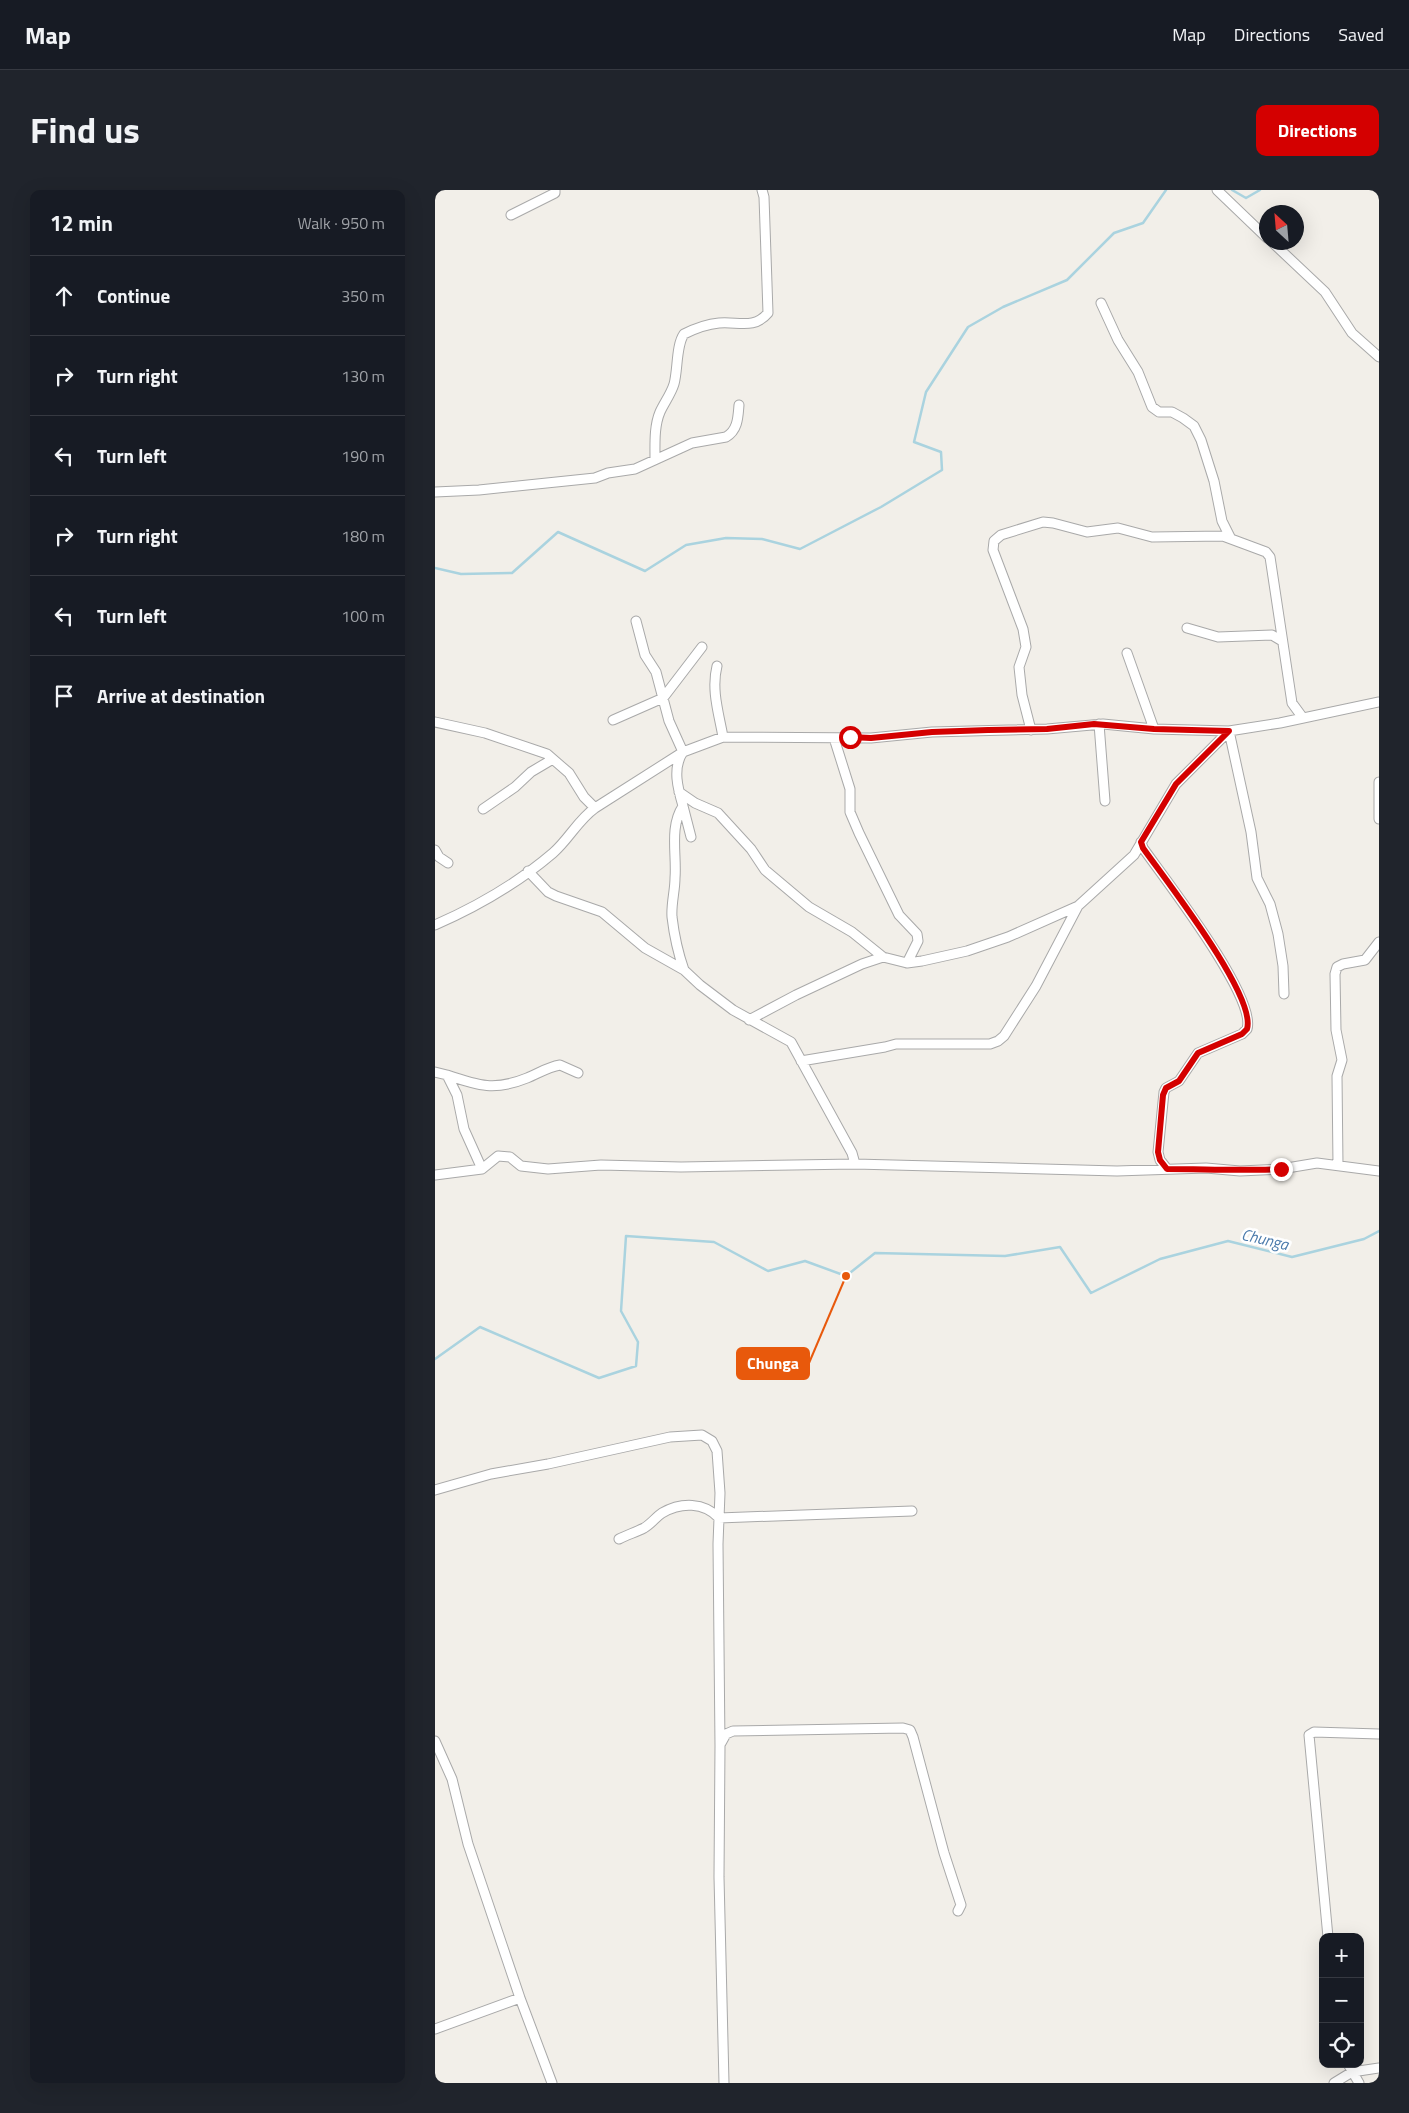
<!DOCTYPE html>
<meta charset="utf-8">
<style>
body{margin:0;font-family:"Titillium Web",sans-serif;background:#20242c;color:#f1f3f6}
.controls{position:absolute;right:15px;bottom:15px;display:grid;overflow:hidden;border-radius:10px;box-shadow:0 5px 20px #0002}
.controls button{width:45px;height:45px;display:grid;place-items:center;padding:0;border:0;border-bottom:1px solid #363941;background:#171b24;color:#f1f3f6;font:25px sans-serif}
.compass{position:absolute;left:824px;top:15px;width:45px;height:45px;border-radius:50%;background:#171b24;box-shadow:0 5px 20px #0002;rotate:334deg}
.stop{position:absolute;width:15px;height:15px;margin:-11px;border:4px solid #d40000;border-radius:50%;background:#fff}
.stop.end{background:#d40000;border-color:#fff;box-shadow:0 1px 5px #0008}
.list{margin:0;padding:0;list-style:none}
h2{display:flex;justify-content:space-between;align-items:center;height:65px;margin:0;padding:0 20px;font-size:21px}
h2 small{font-size:16px;font-weight:400;color:#9ea1a6}
.list li{display:grid;grid-template-columns:32px 1fr auto;gap:15px;align-items:center;box-sizing:border-box;height:80px;padding:0 20px;border-top:1px solid #363941}
.list b{display:block;font-size:19px;white-space:nowrap}
.list em{font-size:16px;font-style:normal;color:#9ea1a6}
.icon{flex:none;width:28px;height:28px;fill:none;stroke:currentColor;stroke-width:2;stroke-linecap:round;stroke-linejoin:round}
.map{position:relative;flex:none;width:944px;height:1893px;overflow:hidden;border-radius:10px}
header{display:flex;align-items:center;gap:30px;box-sizing:border-box;height:70px;padding:0 25px;background:#171b24;border-bottom:1px solid #363941}
header strong{font-size:24px}
nav{display:flex;gap:28px;margin-inline-start:auto;font-size:18px}
.intro{display:flex;align-items:center;justify-content:space-between;box-sizing:border-box;height:120px;padding:0 30px}
h1{margin:0;font-size:35px}
.button{padding:12px 22px;border-radius:10px;background:#d40000;color:#fff;font-size:18px;font-weight:700}
main{display:flex;gap:30px;padding:0 30px}
aside{flex:1;background:#171b24;border-radius:10px;box-shadow:0 5px 20px #0002}
.map>svg:first-child{display:block}
.lines{fill:none;stroke-linecap:round;stroke-linejoin:round}
.stream{stroke:#aad3df;stroke-width:2.5}
.minor-casing{stroke:#a9a9a9;stroke-width:11}
.minor{stroke:#fff;stroke-width:9}
.route{stroke:#d40000;stroke-width:6}
.labels{text-anchor:middle;dominant-baseline:central;stroke-width:5;stroke-linejoin:round;paint-order:stroke}
.water-label{font-size:16px;font-style:italic;fill:#4a7aab;stroke:#fff}
.leader{fill:none;stroke:#e8590c;stroke-width:2}
.callout-dot{fill:#e8590c;stroke:#fff;stroke-width:2}
.callout{fill:#e8590c;stroke:#e8590c;stroke-width:2}
.callout-label{font-size:16px;text-anchor:middle;font-weight:bold;fill:#fff}
</style>
<header>
<strong>Map</strong>
<nav><a>Map</a><a>Directions</a><a>Saved</a></nav>
</header>
<div class="intro"><h1>Find us</h1><a class="button">Directions</a></div>
<main>
<aside>
<h2>12 min<small>Walk · 950 m</small></h2>
<ul class="list">
<li><svg class="icon" aria-label="ahead" viewBox="0 0 24 24"><path d="M12 20V5M6 11l6-6 6 6"/></svg><div><b>Continue</b></div><em>350 m</em></li>
<li><svg class="icon" aria-label="right" viewBox="0 0 24 24"><path d="M7 20v-9h11M14 6l5 5-5 5"/></svg><div><b>Turn right</b></div><em>130 m</em></li>
<li><svg class="icon" aria-label="left" viewBox="0 0 24 24"><path d="M17 20v-9H6M10 6l-5 5 5 5"/></svg><div><b>Turn left</b></div><em>190 m</em></li>
<li><svg class="icon" aria-label="right" viewBox="0 0 24 24"><path d="M7 20v-9h11M14 6l5 5-5 5"/></svg><div><b>Turn right</b></div><em>180 m</em></li>
<li><svg class="icon" aria-label="left" viewBox="0 0 24 24"><path d="M17 20v-9H6M10 6l-5 5 5 5"/></svg><div><b>Turn left</b></div><em>100 m</em></li>
<li><svg class="icon" aria-label="arrive" viewBox="0 0 24 24"><path d="M6 21V4h12l-3 4 3 4H6"/></svg><div><b>Arrive at destination</b></div></li>
</ul>
</aside>
<div class="map">
<svg width="944" height="1893" viewBox="0 0 944 1893">
<rect width="100%" height="100%" fill="#f2efe9"/>
<g class="lines">
<path class="stream" d="M797,0l14,8 14,-8
M0,378l26,6 51,-1 46,-41 87,39 41,-26 40,-7 36,1 38,10 81,-42 61,-37 -1,-18 -27,-10 12,-50 42,-65 35,-20 64,-27 47,-47 29,-10 23,-33
M0,1169l45,-32 119,51 37,-12 2,-24 -17,-31 5,-75 88,6 54,29 37,-10 41,15 29,-23 130,3 55,-9 31,46 69,-34 68,-18 64,16 72,-18 15,-8"/>
<g class="minor-casing">
<path id="minor" d="M782,0l50,48
M76,25l44,-22v-3
M837,52l53,50 27,41 27,24
M666,113l17,37 20,32 14,35 7,5h13l11,6 11,8 7,14 13,41 8,40 8,16
M220,269c0,-15 -1,-33 5,-47 4,-9 11,-18 14,-28 4,-14 2,-39 10,-50 10,-5 24,-10 35,-11 18,-2 35,7 49,-10l-4,-116 -2,-7
M0,302l44,-2 116,-12 13,-5 27,-4 57,-26 34,-6c12,-7 12,-20 13,-32
M201,431l9,34 11,17 13,49 14,31c-11,16 -5,37 0,54 -14,21 -6,49 -8,72 0,13 -4,26 -3,39 2,17 6,36 12,53
M752,438l31,9 54,-2 10,6
M692,463l27,76
M282,476c-6,24 2,48 6,71
M178,530l50,-22 39,-51
M0,532l50,11 62,21 22,19 15,24 11,11
M664,534l6,77
M596,540l-9,-35 -3,-28 7,-20 -3,-18 -30,-79 1,-9 7,-6 42,-13 10,1 34,9 31,-4 34,9 71,-1 43,16 4,5 22,146 11,15
M794,541l22,101 6,46 13,26 8,30 5,32 1,28
M399,548l16,51v23l9,21 40,82 18,19 1,7 -11,22
M944,592v37
M244,602l16,11 23,10 33,36 14,21 44,37 43,25 31,25
M248,616l8,31
M48,619l32,-22 16,-15 22,-13
M706,652l2,6c21,30 114,149 104,181l-5,5 -44,19 -19,28 -13,7 -2,4 -6,60 2,8 7,9
M0,660l4,7 9,6
M93,681l20,21 8,4 46,16 43,36 39,22 16,15 33,25 58,32 61,111 3,11
M0,735c41,-18 84,-43 118,-72 16,-14 25,-33 42,-45l88,-56 40,-15 148,1 61,-6 115,-3 56,-5 51,5 75,2 51,-8 99,-21
M314,830l47,-25 66,-31 21,-7 24,6 15,-2 45,-10 41,-14 70,-31
M366,871l84,-14 11,-3h94l8,-3 6,-5 32,-50 42,-80 56,-51 42,-71 53,-53
M0,882l12,3 10,20 7,34 18,40
M12,885c32,11 48,16 80,3 12,-5 21,-11 33,-13l18,8
M903,975l-1,-89 5,-16 -6,-30 -1,-56 2,-7 6,-3 22,-4 14,-18
M0,985l47,-6 16,-13 12,1 11,9 27,3 53,-4 80,2 174,-3 262,7 89,-3 34,3 41,-2 36,-6 62,8
M0,1300l56,-16 57,-10 122,-27 32,-2 10,6 5,10 3,42 -2,51 2,202 -1,131 5,206
M184,1349c8,-4 17,-7 25,-11 7,-4 12,-11 18,-15 19,-11 42,-11 57,5l193,-7
M0,1551l17,38 16,65 52,154 32,85
M286,1553l5,-9 7,-3 170,-3 7,2 3,7 31,116 17,52 -3,6
M893,1747l-19,-202 5,-3 65,2
M0,1839l85,-31
M913,1874l11,19
M899,1893l18,-11 27,-4"/>
</g>
<use href="#minor" class="minor"/>
</g>
<g class="lines">
<path class="route" d="M415,547l21,1 61,-6 56,-2 59,-1 47,-5 60,5 75,2 -53,53 -35,58 2,6c21,30 114,148 104,181l-5,5 -44,19 -19,28 -13,7 -3,7 -5,57 2,8 7,9c38,0 76,2 114,0"/>
</g>
<g class="labels">
<g class="water-label">
<text transform="translate(830 1049) rotate(13)">Chunga</text>
</g>
</g>
<path class="leader" d="M411 1086L374 1173"/>
<circle class="callout-dot" cx="411" cy="1086" r="5"/>
<rect class="callout" x="302" y="1158" width="72" height="31" rx="5"/>
<g class="callout-label">
<text x="338" y="1179">Chunga</text>
</g>
</svg>
<div class="controls">
<button>+</button>
<button>−</button>
<button><svg class="icon" aria-label="locate" viewBox="0 0 24 24"><circle cx="12" cy="12" r="6"/><path d="M12 2v4M12 18v4M2 12h4M18 12h4"/></svg></button>
</div>
<svg class="compass" viewBox="-18 -18 36 36"><path d="M0-13l5 13h-10z" fill="#e53935"/><path d="M0 13l5-13h-10z" fill="#9ea1a6"/></svg>
<div class="stop" style="left:415px;top:547px"></div>
<div class="stop end" style="left:846px;top:979px"></div>
</div>
</main>
